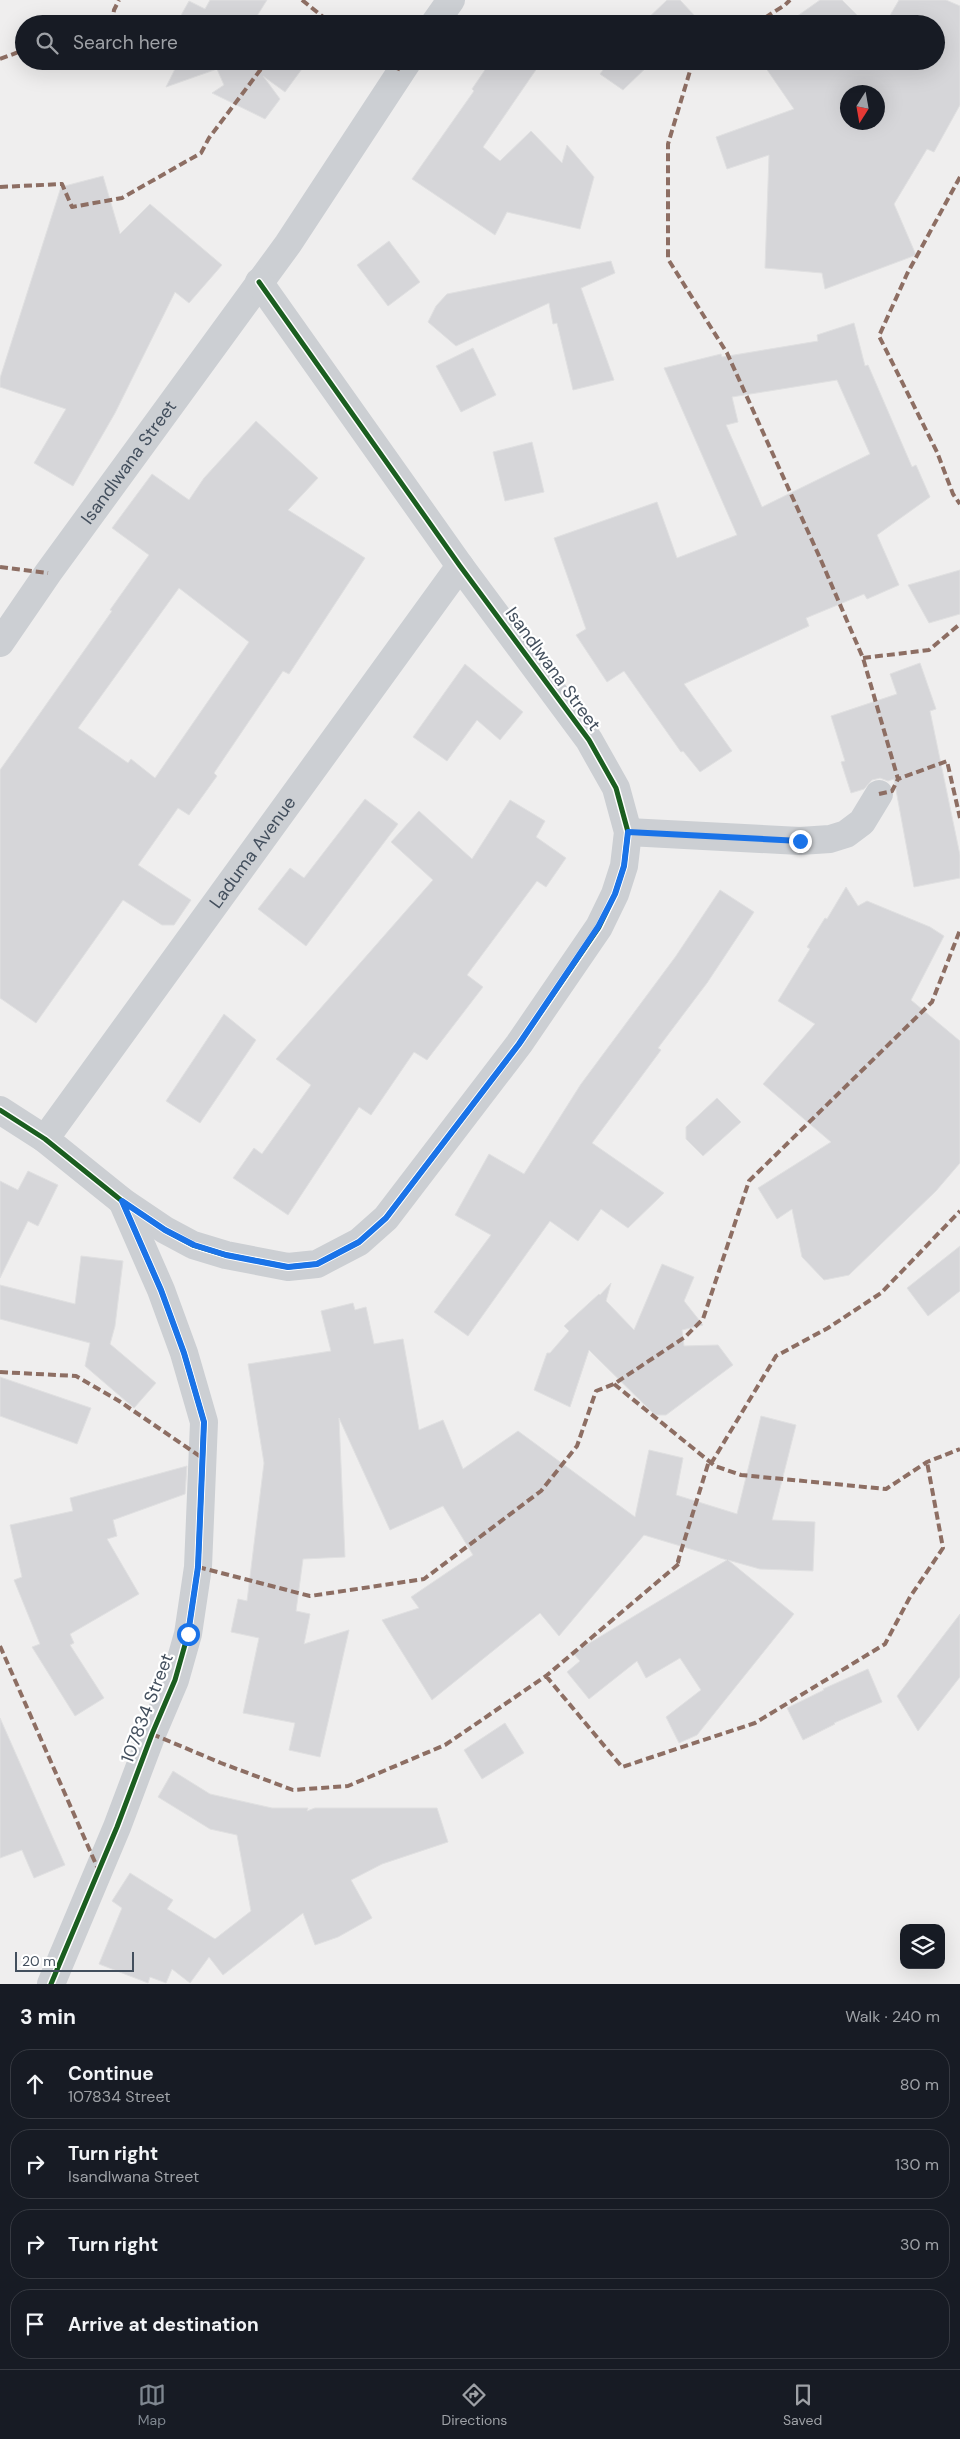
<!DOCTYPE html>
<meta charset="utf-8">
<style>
body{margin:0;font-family:"DM Sans",sans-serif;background:#20242c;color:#f1f3f6}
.controls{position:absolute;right:15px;bottom:15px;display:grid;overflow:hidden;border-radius:10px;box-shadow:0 5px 20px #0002}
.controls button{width:45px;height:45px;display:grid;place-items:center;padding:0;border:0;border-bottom:1px solid #363941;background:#171b24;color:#f1f3f6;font:25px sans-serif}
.compass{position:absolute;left:840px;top:85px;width:45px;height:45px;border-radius:50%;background:#171b24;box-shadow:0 5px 20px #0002;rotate:191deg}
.scale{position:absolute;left:15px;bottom:12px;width:119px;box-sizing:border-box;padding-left:5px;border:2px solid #434f5d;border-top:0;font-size:14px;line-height:18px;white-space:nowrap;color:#434f5d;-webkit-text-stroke:4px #fff;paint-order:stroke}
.stop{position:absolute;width:15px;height:15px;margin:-11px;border:4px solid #1a73e8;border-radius:50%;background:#fff}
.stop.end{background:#1a73e8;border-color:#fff;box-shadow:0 1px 5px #0008}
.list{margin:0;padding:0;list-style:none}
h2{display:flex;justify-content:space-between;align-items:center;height:65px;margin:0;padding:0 20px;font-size:21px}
h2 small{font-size:16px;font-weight:400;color:#9ea1a6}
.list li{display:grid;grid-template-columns:32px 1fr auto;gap:15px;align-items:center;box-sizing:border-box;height:70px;margin:0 10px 10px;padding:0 10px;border:1px solid #363941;border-radius:20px}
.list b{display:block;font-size:19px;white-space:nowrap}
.list p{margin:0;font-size:16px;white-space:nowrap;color:#9ea1a6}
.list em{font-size:16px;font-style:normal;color:#9ea1a6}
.icon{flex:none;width:28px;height:28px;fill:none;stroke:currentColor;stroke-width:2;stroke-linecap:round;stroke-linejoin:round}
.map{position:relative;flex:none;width:960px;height:1984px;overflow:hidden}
.search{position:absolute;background:#171b24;box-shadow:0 5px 20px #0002;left:15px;right:15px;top:15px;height:55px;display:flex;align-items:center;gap:12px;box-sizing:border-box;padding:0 18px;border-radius:28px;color:#9ea1a6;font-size:19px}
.sheet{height:385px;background:#171b24}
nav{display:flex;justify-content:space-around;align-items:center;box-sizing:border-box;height:70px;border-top:1px solid #363941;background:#171b24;font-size:14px;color:#9ea1a6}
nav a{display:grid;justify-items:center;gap:2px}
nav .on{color:#7f8790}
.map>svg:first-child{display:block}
.building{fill:#d6d6d9;stroke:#e0e0e1;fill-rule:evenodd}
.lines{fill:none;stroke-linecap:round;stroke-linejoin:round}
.street{stroke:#cccfd3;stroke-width:28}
.quiet{stroke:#8d6e63;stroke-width:4;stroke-dasharray:8 4;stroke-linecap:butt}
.cycleway-casing{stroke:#fff;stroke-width:8}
.cycleway{stroke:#1b5e20;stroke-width:5}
.route{stroke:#1a73e8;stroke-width:6}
.labels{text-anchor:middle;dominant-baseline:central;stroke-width:4.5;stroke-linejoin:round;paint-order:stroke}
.street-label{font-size:18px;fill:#434f5d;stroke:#fff}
</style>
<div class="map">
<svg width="960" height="1984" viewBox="0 0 960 1984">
<rect width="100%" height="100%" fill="#efeeee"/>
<path class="building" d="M210,0h57l-15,24h-66l-7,-5 10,-18 16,8z
M667,0h13l14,15 -7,9h-45z
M820,0h22l24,24h-80z
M899,0h47l14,6v99l-26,47 -7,-3 -33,55 22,51 -91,34 -3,-16 -57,-5 4,-113 -42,14 -11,-32 78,-28 -33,-48h175v-37h-51zM848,92h30v30h-30z
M179,61h127l1,1 -22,30 -22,-16 17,23 -15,20 -53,-26 12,-8 -7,-16 -51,18z
M491,61h51l-59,86 17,14 31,-30 31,32 5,-18 27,32 -14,52 -73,-17 -12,23 -83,-56 62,-88 -2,-2z
M610,61h43l-30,29 -23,-16z
M103,176l17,58 30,-30 72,61 -33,38 -14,-11 -60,121 -42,73 -39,-23 32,-54 -66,-22v-9l61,-191z
M389,241l31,41 -32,24 -31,-41z
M611,261l4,12 -34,15 33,92 -41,10 -16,-67 -4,1 -4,-21 -93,43 -28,-24 8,-16 11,-12z
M854,323l11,43 3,-1 44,102 4,-2 14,32 -53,38 22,50 -32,14 -3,-5 -58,24 3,8 -125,58 48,67 -32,21 -17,-21 -2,1 -57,-81 -17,11 -31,-47 10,-6 -32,-91 103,-36 20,56 60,-23 -73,-167 57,-14 1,3 96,-16 -1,-6zM837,380l33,74 -108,53 -36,-82 12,-3 -6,-25z
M473,348l23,47 -35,17 -25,-46z
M256,421l62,57 -30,32 77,48 -76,116 -6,-3 -69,102 3,3 -28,39 -11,-7 -40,57 53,35 -17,25h-12l-39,-25 -87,123 -36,-25v-228l112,-159 -2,-1 39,-55 -37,-27 40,-54 37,26 15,-22zM179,588l70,54 -94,136 -24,-19 -3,4 -50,-35z
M532,442l12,50 -39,9 -12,-49z
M960,570v44l-31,9 -21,-38z
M920,663l16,46 -6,2 30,144v23l-46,9 -20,-108 -6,2 -8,-3 -8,2 -8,9 -13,4 -10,-31 4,-1 -14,-45 66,-22 -7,-20z
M465,664l58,48 -23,28 -23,-20 -30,41 -34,-24z
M365,799l33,25 -92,122 -48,-37 32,-41 14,10z
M510,800l35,21 -9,16 30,21 -20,29 -9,-6 -70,94 16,12 -56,73 -13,-8 -43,63 -12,-8 -71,108 -55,-37 21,-30 8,6 49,-69 -35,-26 157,-179 -42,-38 28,-31 53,48z
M846,887l12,19 9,-5 63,26 14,9 -33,64 49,41v122l-24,28 -87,84 -25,5 -22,-23 -10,-48 -15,10 -19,-31 73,-46 -68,-58 52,-60 -37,-23 32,-52 -3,-2 18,-29 2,1z
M720,890l34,22 -47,71 -49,65 3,2 -69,93 72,50 -36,35 -27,-19 -23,32 -28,-20 -82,115 -34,-24 57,-77 -36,-20 34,-61 35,20 57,-90 95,-128z
M224,1014l32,26 -56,83 -34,-22z
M717,1098l24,24 -38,34 -17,-17v-12z
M28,1171l30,14 -20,41 -10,-5 -28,57v-97l18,9z
M960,1246v45l-32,25 -21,-28z
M81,1256l42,5 -8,65 -5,18 46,39 -22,25 -49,-42 5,-23 -90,-24v-34l75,19z
M662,1264l32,13 -10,24 19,24 -21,5 2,16 34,-1 15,20 -67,50h-11l-66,-65 -19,57 -36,-17 13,-37h3l19,-22 -5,-5 35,-32 1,1 11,-12 -5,18 28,29z
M353,1303l2,7 11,-3 8,37 29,-5 16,91 24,-10 20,49 55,-38 117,86 14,-67 34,8 -7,37 61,19 24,-98 35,9 -24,95 43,2 -2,49 -53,-2 -32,-9 66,54 -97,121 -18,8 -13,-26 35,-27 -21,-32 -34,20 -9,-17 -48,38 -22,-27 13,-11 -7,-8 154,-93 -83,-25 -85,101 -19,-23 -108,87 -50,-80 37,-12 -8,-11 62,-42 -30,-49 -53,24 -51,-112 6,139 -42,2 -7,52 14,3 -6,30 45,-14 -29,127 -31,-7 6,-27 -52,-10 16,-75 -28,-6 7,-33 9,2 17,-138 -16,-99 83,-13 -10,-40z
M0,1377l91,31 -14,36 -77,-28z
M187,1466l-2,28 -72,26 4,16 -10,3 32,55 -69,40 4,9 -4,2 34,53 -29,18 -43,-69 8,-3 -26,-64 8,-3 -12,-52 63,-14 -3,-13z
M960,1614v63l-42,54 -21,-35z
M868,1669l14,33 -48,21 1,1 -32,16 -16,-32 37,-18 -1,-1z
M0,1718l65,147 -31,13 -12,-28 -22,8z
M505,1723l19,30 -42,26 -18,-29z
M173,1771l37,23 62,14h36l-1,3 8,-3h122l11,34 -66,22 -31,16 21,38 -34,19 -23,8 -12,-32 -80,62 -14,-18 -19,26 -18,-14 -6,14 -16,-6 -2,6 -49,-19 23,-56 -10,-7 18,-28 43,27 -6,9 48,30 36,-28 -14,-76 -27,-6 -52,-32z"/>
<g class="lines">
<g class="street">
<path d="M434,24l17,-24"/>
<path id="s1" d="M0,643l48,-70 240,-329 120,-183"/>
<path d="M628,832l172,9 30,-2 16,-5 16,-12 17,-28"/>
<path d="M0,1110l45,29 77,62 43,29 28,15 33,10 62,12 29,-3 42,-22 27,-24 133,-174 80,-117 16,-33 9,-28 4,-34 -12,-44 -27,-48 -129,-174 -201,-284"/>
<path id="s2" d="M45,1139l415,-573"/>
<path d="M51,1984l66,-157 35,-93 23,-54 13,-46 10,-67 6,-145 -20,-69 -23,-63 -39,-89"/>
</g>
<path class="quiet" d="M302,0l30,24
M112,24l2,-14 5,-10
M755,24l30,-19 5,-5
M0,59l24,-9
M73,61l12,7 4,-7
M382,61l19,9 -14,-9
M693,61l-25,83v115l59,94 93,205 43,100 35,121 49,-18 13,57
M960,177l-53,97 -28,62 58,116 16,42 7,10
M0,187l62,-3 10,23 50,-9 79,-45 8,-15 58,-77
M0,567l48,6
M863,658l66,-8 31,-26
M879,794l13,-3 6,-12
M0,1372l76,4 43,25 85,58
M614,1384l101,82 26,9 145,14 41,-27 33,-13
M198,1567l112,29 114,-17 117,-88 36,-45 19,-55 18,-7 71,-47 18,-18 46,-138 183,-179 28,-72
M0,1646l98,223
M546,1676l76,91 133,-44 130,-79 25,-47 33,-49 -16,-86
M152,1734l69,29 72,27 55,-4 97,-41 101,-69 135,-114 -3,-1 31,-100 3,1 64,-106 52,-28 53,-35 79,-82"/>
<g class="cycleway-casing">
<path id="cycleway" d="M0,1110l45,29 77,62 43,29 28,15 33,10 62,12 29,-3 42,-22 27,-24 133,-174 80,-117 16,-33 9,-28 4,-34 -12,-44 -27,-48 -129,-174 -201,-284
M51,1984l66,-157 35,-93 23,-54 13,-46 10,-67 6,-145 -20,-69 -23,-63 -39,-89"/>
</g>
<use href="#cycleway" class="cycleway"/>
</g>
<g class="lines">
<path class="route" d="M188,1634l10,-67 6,-145 -20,-69 -23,-63 -39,-89 43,29 29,15 32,10 36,7 26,5 29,-3 42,-22 27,-24 133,-174 79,-117 17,-33 9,-28 4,-34 172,9"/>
</g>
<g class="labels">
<g class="street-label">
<text stroke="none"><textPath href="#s1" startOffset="222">Isandlwana Street</textPath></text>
<text transform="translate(553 669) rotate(54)">Isandlwana Street</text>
<text stroke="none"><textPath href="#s2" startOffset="354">Laduma Avenue</textPath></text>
<text transform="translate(147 1708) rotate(-69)">107834 Street</text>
</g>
</g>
</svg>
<div class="controls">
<button><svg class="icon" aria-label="layers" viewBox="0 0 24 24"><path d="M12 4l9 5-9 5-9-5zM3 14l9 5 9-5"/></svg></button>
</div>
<svg class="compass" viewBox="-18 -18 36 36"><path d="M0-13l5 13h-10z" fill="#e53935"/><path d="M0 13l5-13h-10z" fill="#9ea1a6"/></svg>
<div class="scale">20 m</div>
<div class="stop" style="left:188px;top:1634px"></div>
<div class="stop end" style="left:800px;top:841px"></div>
<div class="search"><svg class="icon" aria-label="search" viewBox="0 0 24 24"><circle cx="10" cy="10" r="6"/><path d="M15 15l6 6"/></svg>Search here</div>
</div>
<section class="sheet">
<h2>3 min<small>Walk · 240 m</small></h2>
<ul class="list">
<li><svg class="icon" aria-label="ahead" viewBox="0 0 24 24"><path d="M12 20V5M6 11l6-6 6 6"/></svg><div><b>Continue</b><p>107834 Street</p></div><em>80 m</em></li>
<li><svg class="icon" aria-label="right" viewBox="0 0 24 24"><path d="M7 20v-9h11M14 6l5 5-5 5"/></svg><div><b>Turn right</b><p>Isandlwana Street</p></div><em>130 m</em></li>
<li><svg class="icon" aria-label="right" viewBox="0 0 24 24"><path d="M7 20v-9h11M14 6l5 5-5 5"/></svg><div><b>Turn right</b></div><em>30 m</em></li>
<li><svg class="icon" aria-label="arrive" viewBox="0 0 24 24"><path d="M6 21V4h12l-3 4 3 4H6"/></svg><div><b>Arrive at destination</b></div></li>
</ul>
</section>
<nav>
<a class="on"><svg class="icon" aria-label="map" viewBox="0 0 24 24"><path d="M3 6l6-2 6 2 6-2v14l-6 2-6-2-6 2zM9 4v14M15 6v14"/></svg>Map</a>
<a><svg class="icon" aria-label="directions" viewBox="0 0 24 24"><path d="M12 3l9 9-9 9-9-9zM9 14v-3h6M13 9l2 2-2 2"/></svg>Directions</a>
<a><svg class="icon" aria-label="saved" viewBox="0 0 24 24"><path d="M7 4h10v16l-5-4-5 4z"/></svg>Saved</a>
</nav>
